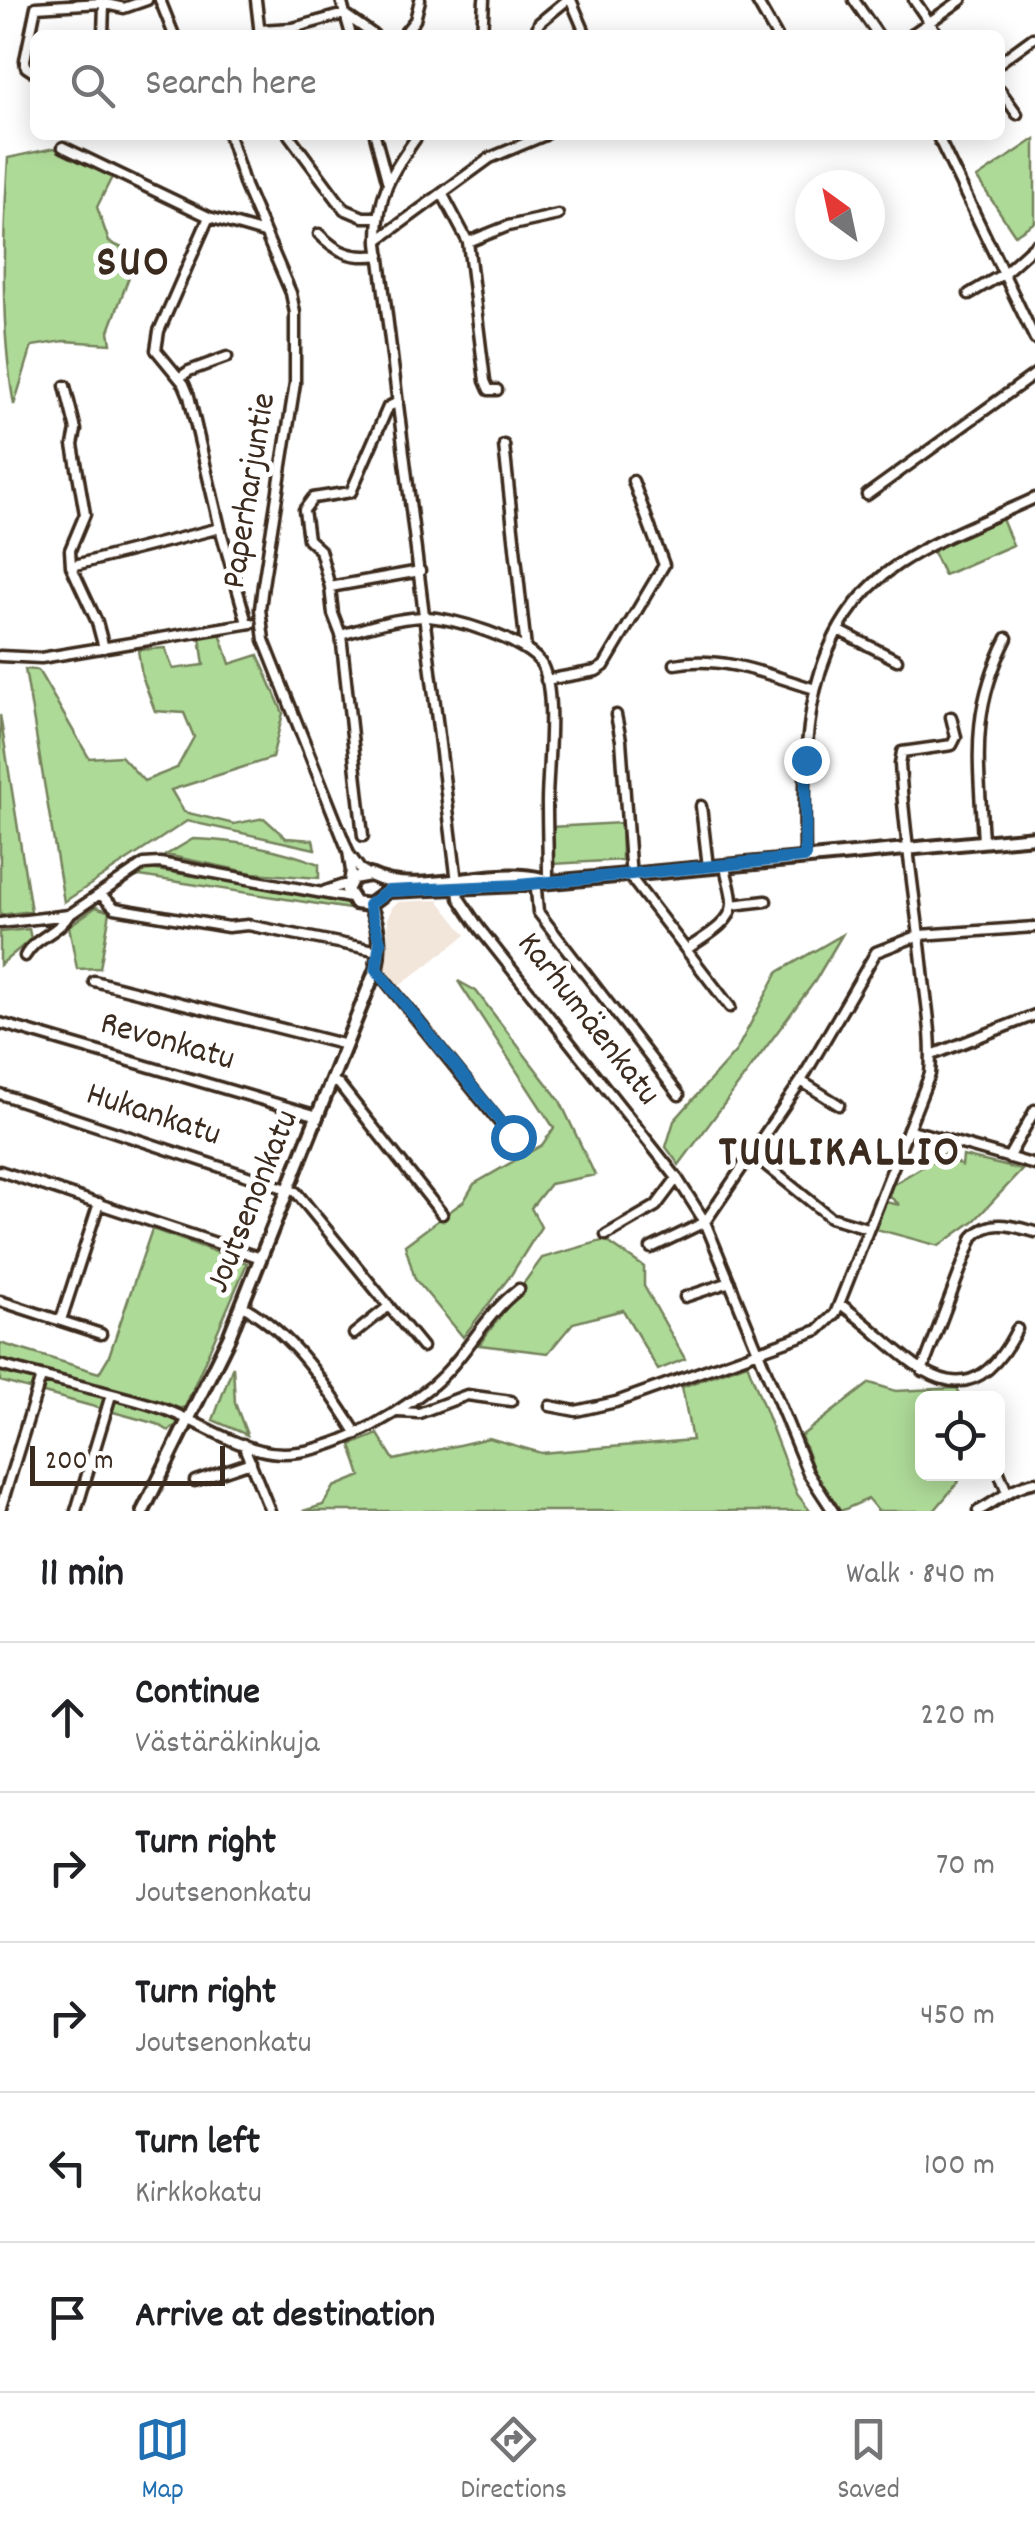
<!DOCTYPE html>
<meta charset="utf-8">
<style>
body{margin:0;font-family:Dekko,sans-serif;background:#f6f6f6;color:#202124}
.controls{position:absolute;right:30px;bottom:30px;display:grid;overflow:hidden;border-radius:15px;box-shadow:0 5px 25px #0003}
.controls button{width:90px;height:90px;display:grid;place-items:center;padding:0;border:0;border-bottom:2px solid #e0e0e0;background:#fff;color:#202124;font:50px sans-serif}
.compass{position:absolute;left:795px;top:170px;width:90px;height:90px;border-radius:50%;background:#fff;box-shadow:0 5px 25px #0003;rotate:327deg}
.scale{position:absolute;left:30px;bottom:25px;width:195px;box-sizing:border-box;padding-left:10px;border:5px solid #3b2a1e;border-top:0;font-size:28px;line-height:35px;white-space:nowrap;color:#3b2a1e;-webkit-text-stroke:8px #fff;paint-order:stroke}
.stop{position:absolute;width:30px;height:30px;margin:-22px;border:8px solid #1f6fb2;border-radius:50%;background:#fff}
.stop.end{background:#1f6fb2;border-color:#fff;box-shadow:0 2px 10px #0008}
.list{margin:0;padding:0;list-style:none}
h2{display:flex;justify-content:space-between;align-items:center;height:130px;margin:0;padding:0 40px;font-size:42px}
h2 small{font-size:32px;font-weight:400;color:#757577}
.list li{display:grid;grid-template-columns:65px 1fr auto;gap:30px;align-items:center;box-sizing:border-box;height:150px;padding:0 40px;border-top:2px solid #e0e0e0}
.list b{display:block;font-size:38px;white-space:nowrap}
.list p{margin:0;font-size:32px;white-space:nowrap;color:#757577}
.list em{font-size:32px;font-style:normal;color:#757577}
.icon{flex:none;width:55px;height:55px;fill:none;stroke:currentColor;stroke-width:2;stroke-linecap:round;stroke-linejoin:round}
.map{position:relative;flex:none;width:1035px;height:1511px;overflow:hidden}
.search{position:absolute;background:#fff;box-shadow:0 5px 25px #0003;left:30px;right:30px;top:30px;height:110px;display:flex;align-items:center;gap:25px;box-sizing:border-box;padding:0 35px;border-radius:15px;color:#757577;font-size:38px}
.sheet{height:880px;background:#fff}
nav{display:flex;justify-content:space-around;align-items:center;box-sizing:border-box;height:140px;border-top:2px solid #e0e0e0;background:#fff;font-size:28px;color:#757577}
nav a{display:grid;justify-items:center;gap:5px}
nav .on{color:#1f6fb2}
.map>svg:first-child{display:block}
.built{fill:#f2e5da}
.green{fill:#aeda98;stroke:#74825b;stroke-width:2.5}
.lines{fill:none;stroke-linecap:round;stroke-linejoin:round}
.minor-casing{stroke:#3b2a1e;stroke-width:15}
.major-casing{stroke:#3b2a1e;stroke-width:18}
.minor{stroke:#fff;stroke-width:8}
.major{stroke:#fff;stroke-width:10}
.route{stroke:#1f6fb2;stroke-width:12}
.labels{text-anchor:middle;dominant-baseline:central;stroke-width:10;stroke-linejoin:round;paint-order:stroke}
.street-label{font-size:35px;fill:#3b2a1e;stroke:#fff}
.district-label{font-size:45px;font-weight:bold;letter-spacing:2.5px;fill:#3b2a1e;stroke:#fff}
</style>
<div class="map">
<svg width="1035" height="1511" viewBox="0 0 1035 1511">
<rect width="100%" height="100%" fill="#fff"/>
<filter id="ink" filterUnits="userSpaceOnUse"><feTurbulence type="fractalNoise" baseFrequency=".01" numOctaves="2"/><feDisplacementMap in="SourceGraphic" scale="20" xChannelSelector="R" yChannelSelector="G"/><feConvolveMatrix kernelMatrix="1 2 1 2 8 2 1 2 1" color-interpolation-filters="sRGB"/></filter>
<g filter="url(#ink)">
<path class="built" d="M438,900l28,35 -68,52 -15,-16 5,-18v-36l5,-11 6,-4z"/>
<path class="green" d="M1035,139v83l-20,13 -38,-57z
M54,148l58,29 -15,30 12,35 28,13 -28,76 2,13 -47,-3 -32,5 -18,59c-14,-79 -11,-166 -6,-247z
M1002,519l11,26 -69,30 -12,-25z
M220,633l10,31 28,-9 25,58 -11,45 -101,32 13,22 50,12 30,-6 22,20 27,2 2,9 -128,-28 -123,81 -39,-233 13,1 51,88 32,-2 23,25 33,-13 17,-31 -10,-24 -29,-2 -13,-35 -4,-26 27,-2 8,21 31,-4 -4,-28z
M0,715l31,196 -31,4z
M621,823l1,37 -69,4 -2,-37z
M193,839c41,1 87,10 126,25v14l-66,-5 -87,-18z
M144,868l184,29 18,5 10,8 -216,-34 -7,2z
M96,907l14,5 -10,56 -23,1 -8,-43z
M29,929l2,10 -31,26v-33z
M842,935l-27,46 -136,184 -13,-18 8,-26 62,-70 42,-79z
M458,981l18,10 84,110 35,74 -45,9 -19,24 10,19 -30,48 -48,62 -48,-58 -10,-34 59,-44 10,-17 68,-39 12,-17z
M954,1148v13l8,5 1,-10 59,14 -47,50 -36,26 -63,-17 9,-27 15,3 -11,-9 3,-11z
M152,1229l95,34 -62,144 -4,1 -4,16 -8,7 -12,-7 -157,-43v-38l99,30 10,-17z
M605,1240l39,27v19l41,73 -27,11 -35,-60 -50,13 -25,30 -69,-8 63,-87z
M747,1363l50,131 13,17h-507l20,-6 11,-18 27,-11 -10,-31 27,-11 16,26 95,-22 52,15 151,-13 -10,-53z
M233,1366l2,37 12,32 -34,-15z
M870,1383l26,8 61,-3 5,10h-40v76h35l2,7 -25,30h-56l-10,-12 -27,12 -27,-40 -13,-35z"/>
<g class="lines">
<g class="minor-casing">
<path id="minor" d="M160,0l14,35
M256,0l4,35
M341,0l10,35
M571,0l15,35
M756,0l20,35
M854,0l24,35
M914,0l24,35
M537,29l2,-6 28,-23
M259,30l34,-2 51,-14 30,21
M103,35l1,-31
M403,35l12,-15 5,-20
M482,35l2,-35
M911,35l50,-35
M1000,62l33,-24
M35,73l-9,-6 -1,-7 11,-53 65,-4 23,5 23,-8
M1000,90l17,24
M229,135l16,51 46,107 4,20v70l-32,202 -3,24 4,31 84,211 3,20 -2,12 -24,8
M289,135l55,74 19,8h14
M375,135l12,45
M418,135c-27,39 -41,58 -40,108l81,655 20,30 198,250 28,44 103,251 25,38
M937,135l98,204
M63,147l146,70 55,16
M443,195l25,47 17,139 4,9h8
M209,217l-50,114 -3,19 28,34 5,12 31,132 27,95
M319,234c19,19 34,25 61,21
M378,240l112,-82 55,-23
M468,242l40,-16 50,-11
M969,294l34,-20 32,-29
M179,378l10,-7 38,-14
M65,386l11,44 -3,15 12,69 -15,36 1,16 26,56 7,26
M504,445l22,204
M867,495l168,-121
M71,566l149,-38
M330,587l-10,-37 -12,-11 -4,-29 9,-12 38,-6 37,-85 10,-5
M838,630l59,30
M341,635l-8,-21 -3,-27 90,-16
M0,656l41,2 210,-35
M675,664c48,-9 94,11 140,25
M546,680l50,-9 8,-5 60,-101 -31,-84
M616,715l5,25 10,138 99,129
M701,806l7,61
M363,836l-22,-201c26,-8 55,-17 82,-18 27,-1 106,24 119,48 15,29 5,104 5,138 0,26 1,51 1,77
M983,842c-4,-81 -14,-129 24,-204
M350,855l10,14 10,6
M805,857c-1,-105 -6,-225 92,-292 42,-28 93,-46 138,-67
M535,878l3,34 141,183
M100,894l15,14 113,19 20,-2 131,26
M732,905l34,-4
M0,923l69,-8 75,-51 16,-1 190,35
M687,949c14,-10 44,-25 45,-44 1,-13 -6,-28 -7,-40
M25,956c10,-19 33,-23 44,-41
M376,969l145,180
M94,981l252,64
M0,1023l318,93
M932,1055l103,-40
M331,1081l8,3 103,130
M801,1081l38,24
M0,1094l296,98 126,155
M908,1129l127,36
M752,1154l78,63 37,11
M1008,1158l27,-48
M0,1171l261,87
M606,1235l50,-29 21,-28
M651,1248l54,-26 96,-141 75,-129 44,-17 115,-8
M685,1297l45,-15
M0,1301l101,33
M840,1304c61,41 121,137 177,25
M243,1306c51,29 83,79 114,128
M61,1320l38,-117
M354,1334l35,-28
M0,1365c51,15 104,25 155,41 36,11 68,35 105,44 56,15 131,-31 173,-65 33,-28 51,-70 86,-96
M922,1371l51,-134c18,-19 39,-11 62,-5
M550,1406l26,5 40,-9 202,-72 17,-16 95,-240c3,-31 -2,-62 -6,-93 -7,-73 -20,-144 -24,-217l2,-12 50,-7 4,-8 -5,-20
M397,1412l22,1 48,-18 44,6
M243,1444l27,67
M998,1470l9,22
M195,1481l56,-19
M0,1510l41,-133
M76,1511l35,-116
M978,1511c20,-10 34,-25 57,-29"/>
</g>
<g class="major-casing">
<path id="major" d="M370,875c48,24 120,-10 172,4
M369,905l19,-14 131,-6 516,-48
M369,905l-14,-2 -8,-13 6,-12 17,-3
M143,1511l86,-174 147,-368c5,-23 4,-43 -7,-64"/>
</g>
<use href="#minor" class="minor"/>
<use href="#major" class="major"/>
</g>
</g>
<g class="lines" filter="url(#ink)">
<path class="route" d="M513,1137l-137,-168 4,-27 -11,-37 19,-14 131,-6 286,-28 1,-97"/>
</g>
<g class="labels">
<g class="street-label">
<text transform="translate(251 491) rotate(-81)">Paperharjuntie</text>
<text transform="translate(587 1020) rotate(52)">Karhumäenkatu</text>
<text transform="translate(167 1043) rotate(16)">Revonkatu</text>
<text transform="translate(153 1116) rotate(18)">Hukankatu</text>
<text transform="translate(254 1202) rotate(-68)">Joutsenonkatu</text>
</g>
<g class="district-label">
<text x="134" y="265">SUO</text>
<text x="840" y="1155">TUULIKALLIO</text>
</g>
</g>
</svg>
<div class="controls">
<button><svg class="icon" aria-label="locate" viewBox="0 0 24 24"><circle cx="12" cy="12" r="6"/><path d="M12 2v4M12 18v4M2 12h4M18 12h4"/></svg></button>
</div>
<svg class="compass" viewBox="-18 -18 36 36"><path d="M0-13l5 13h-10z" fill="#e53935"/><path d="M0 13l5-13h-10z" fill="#757577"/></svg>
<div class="scale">200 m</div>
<div class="stop" style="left:513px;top:1137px"></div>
<div class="stop end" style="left:806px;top:760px"></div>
<div class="search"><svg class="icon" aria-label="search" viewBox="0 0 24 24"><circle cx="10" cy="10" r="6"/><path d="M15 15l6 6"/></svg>Search here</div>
</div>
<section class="sheet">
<h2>11 min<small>Walk · 840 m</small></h2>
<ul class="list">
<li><svg class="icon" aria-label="ahead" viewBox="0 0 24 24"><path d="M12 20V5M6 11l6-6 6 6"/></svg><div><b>Continue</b><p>Västäräkinkuja</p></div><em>220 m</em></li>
<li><svg class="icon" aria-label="right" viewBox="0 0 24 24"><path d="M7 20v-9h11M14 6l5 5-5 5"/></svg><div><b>Turn right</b><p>Joutsenonkatu</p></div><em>70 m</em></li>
<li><svg class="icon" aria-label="right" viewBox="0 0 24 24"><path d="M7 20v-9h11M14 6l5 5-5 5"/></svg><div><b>Turn right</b><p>Joutsenonkatu</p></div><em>450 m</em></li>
<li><svg class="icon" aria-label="left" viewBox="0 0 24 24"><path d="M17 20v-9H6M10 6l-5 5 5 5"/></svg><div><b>Turn left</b><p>Kirkkokatu</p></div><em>100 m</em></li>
<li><svg class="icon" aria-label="arrive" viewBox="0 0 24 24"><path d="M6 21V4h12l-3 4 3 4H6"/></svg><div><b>Arrive at destination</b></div></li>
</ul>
</section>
<nav>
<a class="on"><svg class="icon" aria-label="map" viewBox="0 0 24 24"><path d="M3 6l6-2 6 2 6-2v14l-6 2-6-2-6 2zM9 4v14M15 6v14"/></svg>Map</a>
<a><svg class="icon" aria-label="directions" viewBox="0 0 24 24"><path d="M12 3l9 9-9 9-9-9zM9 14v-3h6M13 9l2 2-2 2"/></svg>Directions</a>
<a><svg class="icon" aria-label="saved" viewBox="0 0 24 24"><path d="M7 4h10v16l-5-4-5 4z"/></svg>Saved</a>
</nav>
